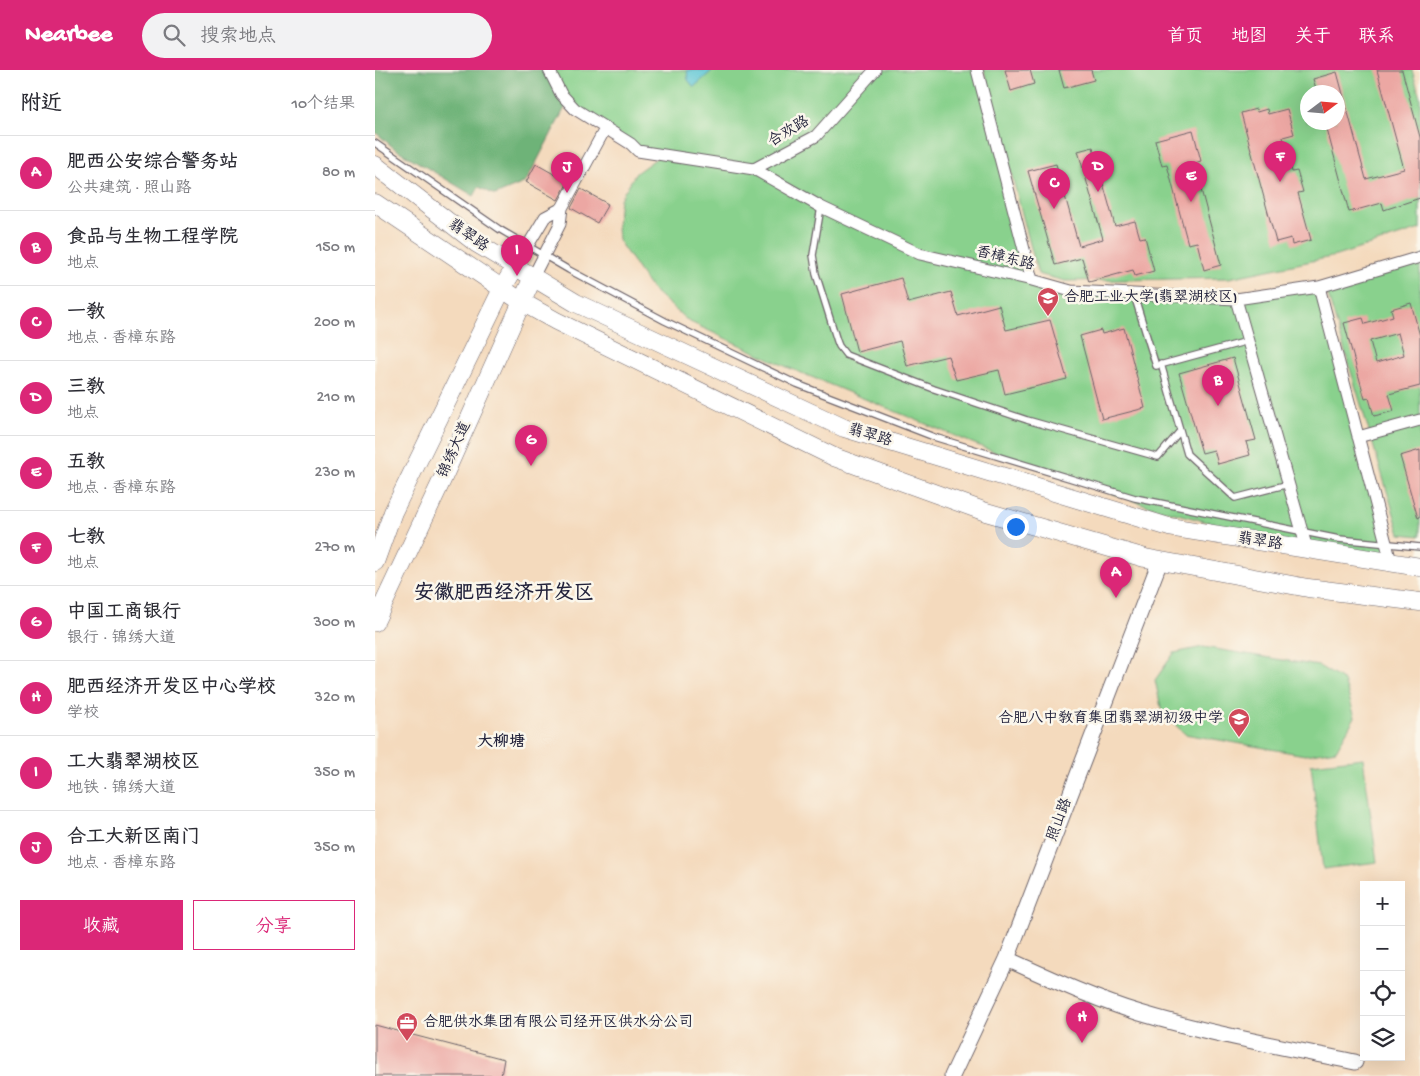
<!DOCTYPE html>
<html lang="zh">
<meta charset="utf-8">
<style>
body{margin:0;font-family:"Gochi Hand","LXGW WenKai TC",sans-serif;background:#f2f2f3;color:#2b2b33}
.controls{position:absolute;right:15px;bottom:15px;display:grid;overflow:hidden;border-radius:0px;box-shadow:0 5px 20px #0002}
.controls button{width:45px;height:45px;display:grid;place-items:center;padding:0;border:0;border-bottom:1px solid #e1e1e2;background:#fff;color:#2b2b33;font:25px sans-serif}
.compass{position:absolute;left:925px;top:15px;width:45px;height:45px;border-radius:50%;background:#fff;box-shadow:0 5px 20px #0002;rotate:74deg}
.you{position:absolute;left:640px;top:456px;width:18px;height:18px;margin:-12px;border:4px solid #fff;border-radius:50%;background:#1a73e8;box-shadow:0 0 0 8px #1a73e833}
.badge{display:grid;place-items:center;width:32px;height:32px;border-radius:50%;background:#db2777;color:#fff;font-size:16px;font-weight:700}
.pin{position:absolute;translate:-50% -41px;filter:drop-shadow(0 1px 2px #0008)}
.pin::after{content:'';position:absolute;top:26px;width:18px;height:15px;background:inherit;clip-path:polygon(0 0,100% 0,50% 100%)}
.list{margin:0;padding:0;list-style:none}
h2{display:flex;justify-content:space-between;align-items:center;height:65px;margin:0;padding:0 20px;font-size:21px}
h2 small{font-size:16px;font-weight:400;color:#7c7c81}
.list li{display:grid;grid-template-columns:32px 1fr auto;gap:15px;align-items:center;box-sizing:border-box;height:75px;padding:0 20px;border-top:1px solid #e1e1e2}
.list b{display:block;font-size:19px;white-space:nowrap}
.list p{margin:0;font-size:16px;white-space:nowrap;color:#7c7c81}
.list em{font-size:16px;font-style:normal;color:#7c7c81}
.actions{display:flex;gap:10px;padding:15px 20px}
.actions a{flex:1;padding:11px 0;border:1px solid #db2777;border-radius:0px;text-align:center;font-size:18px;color:#db2777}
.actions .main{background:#db2777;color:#fff}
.icon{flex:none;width:28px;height:28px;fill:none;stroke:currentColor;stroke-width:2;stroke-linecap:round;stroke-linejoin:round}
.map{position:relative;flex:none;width:1045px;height:1006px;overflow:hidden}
header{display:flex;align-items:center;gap:30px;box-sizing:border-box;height:70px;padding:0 25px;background:#db2777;color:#fff}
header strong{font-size:24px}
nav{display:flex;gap:28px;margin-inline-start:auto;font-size:18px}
.search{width:350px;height:45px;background:#f2f2f3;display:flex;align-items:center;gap:12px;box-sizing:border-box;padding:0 18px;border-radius:28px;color:#7c7c81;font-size:19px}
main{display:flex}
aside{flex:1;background:#fff}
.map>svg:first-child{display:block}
.green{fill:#89d18d;stroke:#567a64;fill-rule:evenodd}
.forest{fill:#6eb378;stroke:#486a5a}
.water{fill:#5bc6d5;stroke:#3e7488}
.building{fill:#eca7a3;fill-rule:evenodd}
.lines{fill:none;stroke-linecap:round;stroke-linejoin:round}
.lane-casing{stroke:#6c6268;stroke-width:8}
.street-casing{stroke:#6c6268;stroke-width:13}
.secondary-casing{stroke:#6c6268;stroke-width:17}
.primary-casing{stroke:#6c6268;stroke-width:19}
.lane{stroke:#fff;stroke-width:5.5}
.street{stroke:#fff;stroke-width:11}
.secondary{stroke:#fff;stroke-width:15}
.primary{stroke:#fff;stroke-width:18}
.labels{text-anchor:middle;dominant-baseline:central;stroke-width:5;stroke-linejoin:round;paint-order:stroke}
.street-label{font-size:15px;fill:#22223b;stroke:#fbf7ec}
.poi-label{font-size:15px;fill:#22223b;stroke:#fbf7ec;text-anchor:start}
.neighbourhood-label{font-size:16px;font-weight:bold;fill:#22223b;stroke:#fbf7ec}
.district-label{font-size:20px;font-weight:bold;fill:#22223b;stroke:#fbf7ec}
</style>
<header>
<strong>Nearbee</strong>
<div class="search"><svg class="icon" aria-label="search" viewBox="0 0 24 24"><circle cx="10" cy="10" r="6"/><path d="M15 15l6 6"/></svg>搜索地点</div>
<nav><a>首页</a><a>地图</a><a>关于</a><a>联系</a></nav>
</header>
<main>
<aside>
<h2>附近<small>10个结果</small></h2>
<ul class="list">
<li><span class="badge">A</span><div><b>肥西公安综合警务站</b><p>公共建筑 · 照山路</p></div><em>80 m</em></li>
<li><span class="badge">B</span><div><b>食品与生物工程学院</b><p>地点</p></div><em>150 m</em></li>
<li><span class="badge">C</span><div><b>一教</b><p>地点 · 香樟东路</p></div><em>200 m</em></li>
<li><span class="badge">D</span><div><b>三教</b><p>地点</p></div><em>210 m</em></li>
<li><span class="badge">E</span><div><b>五教</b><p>地点 · 香樟东路</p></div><em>230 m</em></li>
<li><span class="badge">F</span><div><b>七教</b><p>地点</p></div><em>270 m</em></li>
<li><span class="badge">G</span><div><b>中国工商银行</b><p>银行 · 锦绣大道</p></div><em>300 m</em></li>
<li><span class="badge">H</span><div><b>肥西经济开发区中心学校</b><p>学校</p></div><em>320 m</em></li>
<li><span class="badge">I</span><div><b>工大翡翠湖校区</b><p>地铁 · 锦绣大道</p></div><em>350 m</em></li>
<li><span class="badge">J</span><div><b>合工大新区南门</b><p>地点 · 香樟东路</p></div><em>350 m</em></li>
</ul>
<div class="actions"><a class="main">收藏</a><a>分享</a></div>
</aside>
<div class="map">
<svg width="1045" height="1006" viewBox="0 0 1045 1006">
<rect width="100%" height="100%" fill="#fbf7ec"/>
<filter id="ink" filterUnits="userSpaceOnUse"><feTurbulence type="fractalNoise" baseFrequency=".02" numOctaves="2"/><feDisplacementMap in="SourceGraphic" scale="10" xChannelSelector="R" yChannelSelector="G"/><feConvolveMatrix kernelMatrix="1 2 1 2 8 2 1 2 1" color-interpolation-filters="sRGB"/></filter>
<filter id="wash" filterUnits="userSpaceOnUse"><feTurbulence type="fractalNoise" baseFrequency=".0096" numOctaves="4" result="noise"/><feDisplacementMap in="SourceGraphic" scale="20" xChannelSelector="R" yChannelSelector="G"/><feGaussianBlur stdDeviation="1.12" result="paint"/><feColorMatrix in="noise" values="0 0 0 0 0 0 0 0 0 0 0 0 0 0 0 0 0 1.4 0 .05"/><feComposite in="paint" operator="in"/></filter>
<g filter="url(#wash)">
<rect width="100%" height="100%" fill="#f4dabd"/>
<path class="green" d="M175,0h427l55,210 39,11 166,9 82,-13 72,275 -84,-13 -155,-42 -153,-53 -212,-87 -99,-46 -37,-33 -33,-48 -1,-14 3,-27 16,-26 25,-18 -30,-11 -56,-35z
M609,0h428l8,27v132l-84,27 -107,22 -164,3 -27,-7zM932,22h30v30h-30z
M1045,193v273l-20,-2 -73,-242z
M828,577l116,19 25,15 11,36 -19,33 -31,5 -120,-21 -23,-22 -7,-32 19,-27z
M988,688l14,104 -54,7 -12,-105z"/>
<path class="forest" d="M0,0h174l19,32 -42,80 -31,13 -16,-8 -5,9 -80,-48 -19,-16z"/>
<path class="water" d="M312,0h26l-19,17 -6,-7z"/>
<g id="blocks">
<path class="building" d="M630,0h25l4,14 -23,7z
M684,0h32l3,10 -30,8z
M1002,0h25l18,67v61l-36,12 -2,-7 -33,9 -24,-90h12v-30h-20l-4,-13 24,-7 29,107 38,-10z
M881,39l1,3 10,-3 1,5 19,-5 7,25 -11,3 9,35 5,-1 6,21 -5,1 13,47 -19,5 -1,-7 -15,4 -35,-129z
M818,60l8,31 -7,2 27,102 -17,5 -7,-28 -9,2 -21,-79 -5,1 -7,-26z
M718,77l22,79 20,-5 5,17 5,-1 9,34 -19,5 -2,-6 -44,12 -7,-24 -27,7 -27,-94 28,-7 23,82 24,-7 -25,-88z
M161,94l32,18 -10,18 -32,-18z
M206,119l27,15 -11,19 -26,-15z
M526,208l7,25 43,-11 7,24 41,-11 7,25 44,-10 17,59 -62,15 -6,-24 -43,10 -8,-24 -41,10 -7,-25 -43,11 -15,-58z
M1036,233l9,33v50l-31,8 5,17 -20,5 -5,-18 -4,1 -21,-76 19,-5 2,6 28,-8 -2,-7zM1023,263l6,22 -28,8 -6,-22z
M749,258l21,80 -43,11 -22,-83 21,-6 1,4z
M858,288l23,82 -10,2 4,13 -32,9 -4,-14 -12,3 -23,-80z
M1045,380v67l-2,1 -18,-62z
M0,955l129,34 -3,17h-126z"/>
</g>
</g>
<g filter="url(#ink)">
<use href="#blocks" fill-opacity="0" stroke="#6c6268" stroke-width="1"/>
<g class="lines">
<g class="lane-casing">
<path id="lane" d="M0,73l124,86 70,41 96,51 132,63 137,53 201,61 204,41 81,8
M446,137l-8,48 3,19 21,67 2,5 7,9 88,34 93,31 131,37 22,-26
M759,225l22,71 92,-25
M786,294l26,90 48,44 54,-14"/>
</g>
<g class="street-casing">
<path id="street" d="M174,0l12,24 14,15 56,35 7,7 116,18 67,38 99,47 112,26 39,11 165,8 83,-12 101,-30
M602,0l55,210
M379,99l62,-33 59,-66
M140,197l30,-50 17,-9
M158,207l27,-53 2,-16 43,-79
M944,217l72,275
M861,229l71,250
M983,367l62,-17"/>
</g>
<g class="secondary-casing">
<path id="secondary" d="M632,889c44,20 87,40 133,54 70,21 143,34 215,49
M577,1006l55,-117 153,-398"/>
</g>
<g class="primary-casing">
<path id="primary" d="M0,95l101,78 100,60 268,125 325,99 251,40
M0,133l147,99 34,19 278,136 152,55 159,46 163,30 112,14
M0,492l18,-50 109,-223 13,-22
M0,552l67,-142 91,-203"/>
</g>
<use href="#lane" class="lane"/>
<use href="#street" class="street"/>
<use href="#secondary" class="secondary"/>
<use href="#primary" class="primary"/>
</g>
</g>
<defs>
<g id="university-pin" transform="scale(1.125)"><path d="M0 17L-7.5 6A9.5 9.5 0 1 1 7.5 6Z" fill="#d1495b" stroke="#fbf7ec"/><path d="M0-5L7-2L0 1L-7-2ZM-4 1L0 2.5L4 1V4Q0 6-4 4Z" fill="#fff"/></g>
<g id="school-pin" transform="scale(1.125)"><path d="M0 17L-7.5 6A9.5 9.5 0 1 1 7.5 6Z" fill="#d1495b" stroke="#fbf7ec"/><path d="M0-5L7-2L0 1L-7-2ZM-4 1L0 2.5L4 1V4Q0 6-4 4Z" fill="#fff"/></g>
<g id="office-pin" transform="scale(1.125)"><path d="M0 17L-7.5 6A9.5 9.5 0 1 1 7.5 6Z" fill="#d1495b" stroke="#fbf7ec"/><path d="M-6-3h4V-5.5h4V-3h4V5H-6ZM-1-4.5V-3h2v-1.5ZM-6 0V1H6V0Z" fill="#fff"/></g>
</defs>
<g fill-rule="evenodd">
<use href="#university-pin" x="673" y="228"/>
<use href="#school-pin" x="864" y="649"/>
<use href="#office-pin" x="32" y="953"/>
</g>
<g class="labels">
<g class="street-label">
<text transform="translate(414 62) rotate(-31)">合欢路</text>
<text transform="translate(93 166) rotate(35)">翡翠路</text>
<text transform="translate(630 189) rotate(14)">香樟东路</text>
<text transform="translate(495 366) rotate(17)">翡翠路</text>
<text transform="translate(80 380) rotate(-66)">锦绣大道</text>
<text transform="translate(885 472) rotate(9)">翡翠路</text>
<text transform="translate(685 750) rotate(-69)">照山路</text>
</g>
<g class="poi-label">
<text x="689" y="228">合肥工业大学(翡翠湖校区)</text>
<text x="848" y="649" text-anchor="end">合肥八中教育集团翡翠湖初级中学</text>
<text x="48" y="953">合肥供水集团有限公司经开区供水分公司</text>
</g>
<g class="neighbourhood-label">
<text x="126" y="673">大柳塘</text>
</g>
<g class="district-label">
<text x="129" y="524">安徽肥西经济开发区</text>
</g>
</g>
</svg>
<div class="controls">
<button>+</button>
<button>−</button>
<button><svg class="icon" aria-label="locate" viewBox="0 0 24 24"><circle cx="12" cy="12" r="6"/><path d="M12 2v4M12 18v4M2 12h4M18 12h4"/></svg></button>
<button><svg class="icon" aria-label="layers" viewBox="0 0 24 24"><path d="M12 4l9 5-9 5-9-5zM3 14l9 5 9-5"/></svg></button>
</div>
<svg class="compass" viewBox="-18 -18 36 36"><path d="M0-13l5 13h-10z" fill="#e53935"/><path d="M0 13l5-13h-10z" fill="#7c7c81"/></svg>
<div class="you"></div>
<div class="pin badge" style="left:741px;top:528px">A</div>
<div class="pin badge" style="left:843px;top:336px">B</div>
<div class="pin badge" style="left:679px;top:139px">C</div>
<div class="pin badge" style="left:723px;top:122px">D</div>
<div class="pin badge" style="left:816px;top:132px">E</div>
<div class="pin badge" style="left:905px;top:112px">F</div>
<div class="pin badge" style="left:156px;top:396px">G</div>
<div class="pin badge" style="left:707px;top:973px">H</div>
<div class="pin badge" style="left:142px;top:206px">I</div>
<div class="pin badge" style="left:192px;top:123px">J</div>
</div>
</main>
